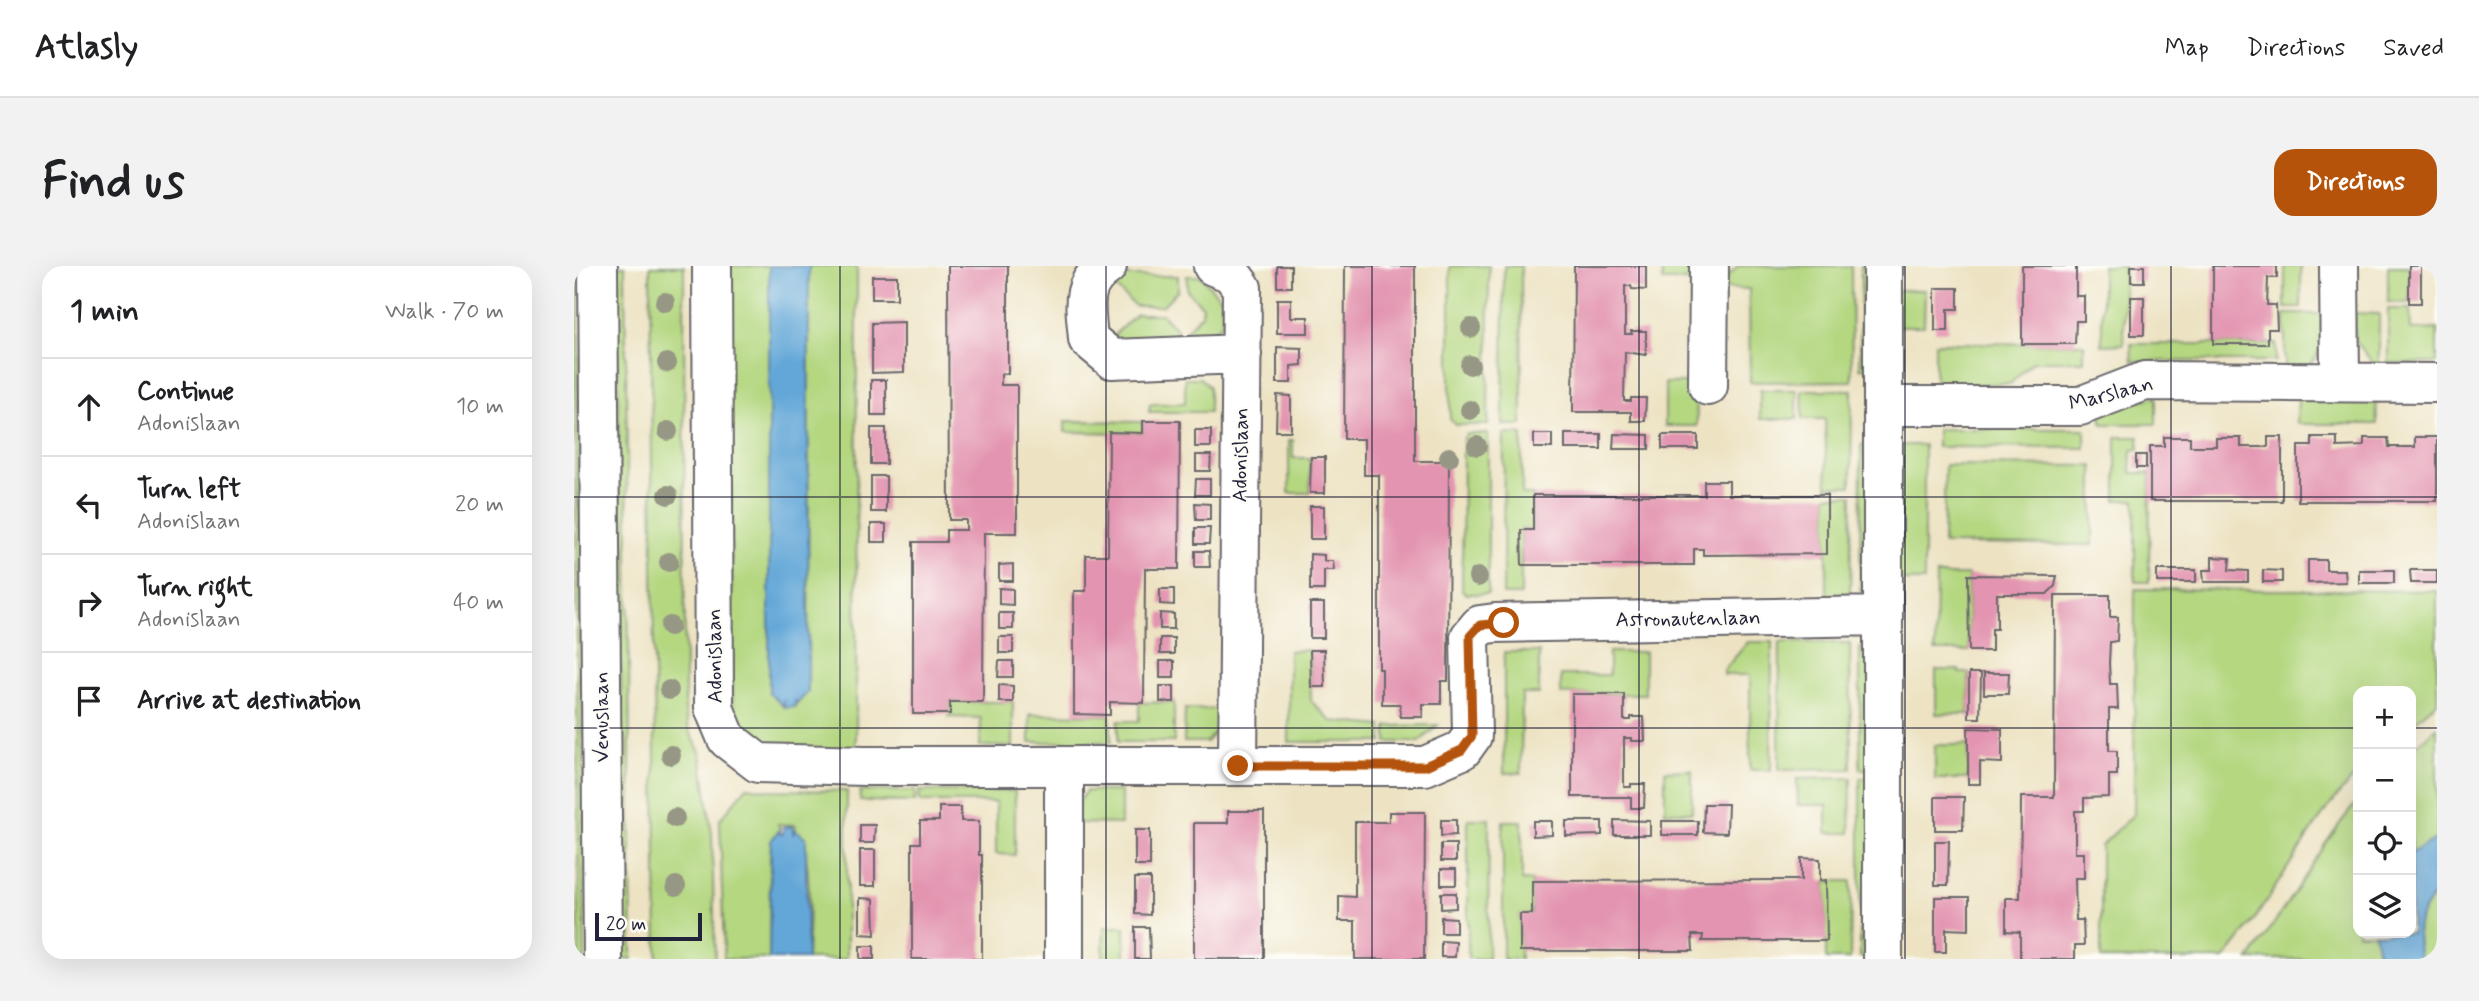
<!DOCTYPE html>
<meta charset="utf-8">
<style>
body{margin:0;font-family:Mynerve,sans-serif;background:#f2f2f2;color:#202124}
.controls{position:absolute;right:21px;bottom:21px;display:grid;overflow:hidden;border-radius:14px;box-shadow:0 7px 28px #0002}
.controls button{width:63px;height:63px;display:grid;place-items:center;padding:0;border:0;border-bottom:2px solid #e0e0e0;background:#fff;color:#202124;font:35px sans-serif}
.scale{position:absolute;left:21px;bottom:18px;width:107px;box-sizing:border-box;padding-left:7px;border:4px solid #22223b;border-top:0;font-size:19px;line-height:24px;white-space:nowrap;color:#22223b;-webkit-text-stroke:5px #fdfcf7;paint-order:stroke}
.stop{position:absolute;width:21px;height:21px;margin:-16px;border:5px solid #b45309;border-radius:50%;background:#fff}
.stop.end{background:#b45309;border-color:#fff;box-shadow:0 2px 7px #0008}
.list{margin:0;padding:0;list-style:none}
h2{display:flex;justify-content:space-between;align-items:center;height:91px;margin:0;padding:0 28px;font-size:30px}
h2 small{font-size:23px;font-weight:400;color:#757577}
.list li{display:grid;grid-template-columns:46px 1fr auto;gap:21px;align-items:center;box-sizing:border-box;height:98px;padding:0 28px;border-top:2px solid #e0e0e0}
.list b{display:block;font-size:26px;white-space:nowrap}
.list p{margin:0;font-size:23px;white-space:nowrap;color:#757577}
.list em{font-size:23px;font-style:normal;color:#757577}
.icon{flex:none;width:38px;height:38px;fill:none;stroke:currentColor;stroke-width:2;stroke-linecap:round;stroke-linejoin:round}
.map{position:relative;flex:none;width:1863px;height:693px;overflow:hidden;border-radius:21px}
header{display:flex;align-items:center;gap:42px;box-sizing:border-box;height:98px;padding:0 35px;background:#fff;border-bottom:2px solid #e0e0e0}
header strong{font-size:33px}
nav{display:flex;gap:38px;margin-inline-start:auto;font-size:24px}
.intro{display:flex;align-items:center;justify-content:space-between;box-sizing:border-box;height:168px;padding:0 42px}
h1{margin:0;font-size:49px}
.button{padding:18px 32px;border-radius:21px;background:#b45309;color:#fff;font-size:24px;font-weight:700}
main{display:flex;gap:42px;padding:0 42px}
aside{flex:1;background:#fff;border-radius:21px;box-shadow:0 7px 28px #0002}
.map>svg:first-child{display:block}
.green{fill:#b4d780;stroke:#6b7c5e;stroke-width:2}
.water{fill:#63a7d8;stroke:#42648a;stroke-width:2}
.building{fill:#e394b0}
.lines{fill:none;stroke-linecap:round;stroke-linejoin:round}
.minor-casing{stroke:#69666b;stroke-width:42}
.minor{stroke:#fff;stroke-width:38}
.tree{fill:#969784}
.route{stroke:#b45309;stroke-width:9}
.grid{fill:none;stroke:#22223b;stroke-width:2;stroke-opacity:0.55}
.labels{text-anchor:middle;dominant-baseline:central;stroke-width:5;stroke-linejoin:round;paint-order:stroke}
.street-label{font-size:21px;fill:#22223b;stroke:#fdfcf7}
</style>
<header>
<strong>Atlasly</strong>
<nav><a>Map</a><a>Directions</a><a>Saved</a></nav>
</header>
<div class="intro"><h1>Find us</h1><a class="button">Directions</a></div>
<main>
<aside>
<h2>1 min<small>Walk · 70 m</small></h2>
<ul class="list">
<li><svg class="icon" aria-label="ahead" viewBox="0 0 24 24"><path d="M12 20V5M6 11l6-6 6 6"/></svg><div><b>Continue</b><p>Adonislaan</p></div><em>10 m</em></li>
<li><svg class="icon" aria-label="left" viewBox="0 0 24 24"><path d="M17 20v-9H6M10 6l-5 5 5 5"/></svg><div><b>Turn left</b><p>Adonislaan</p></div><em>20 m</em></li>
<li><svg class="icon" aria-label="right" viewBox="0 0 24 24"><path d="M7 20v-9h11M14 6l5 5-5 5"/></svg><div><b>Turn right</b><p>Adonislaan</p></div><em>40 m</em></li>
<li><svg class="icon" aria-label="arrive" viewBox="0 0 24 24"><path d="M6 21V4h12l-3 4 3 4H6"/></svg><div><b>Arrive at destination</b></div></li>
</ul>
</aside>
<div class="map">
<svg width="1863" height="693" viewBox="0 0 1863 693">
<rect width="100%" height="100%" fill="#fdfcf7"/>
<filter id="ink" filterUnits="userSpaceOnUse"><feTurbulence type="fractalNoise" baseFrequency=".0143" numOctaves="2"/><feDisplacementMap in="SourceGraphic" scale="14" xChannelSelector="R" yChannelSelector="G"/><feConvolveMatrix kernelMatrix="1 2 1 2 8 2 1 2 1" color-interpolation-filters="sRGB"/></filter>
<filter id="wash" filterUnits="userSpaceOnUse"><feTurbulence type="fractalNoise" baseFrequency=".00686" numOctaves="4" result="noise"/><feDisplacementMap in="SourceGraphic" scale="28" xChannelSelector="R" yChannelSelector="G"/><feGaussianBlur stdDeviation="1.57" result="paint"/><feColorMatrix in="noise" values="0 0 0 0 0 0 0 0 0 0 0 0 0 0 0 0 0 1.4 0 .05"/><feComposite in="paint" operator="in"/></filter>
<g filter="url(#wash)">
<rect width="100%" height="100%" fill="#ede3c3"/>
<path class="green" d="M0,0h4l7,693h-6v-17z
M43,0h8l7,693h-8z
M76,0h34l1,445 4,19 12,24 11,81 3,124h-58z
M154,0h41v427l15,7v7l24,-15 1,-426h48l-1,487 -94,-8 -29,-24z
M876,0h39l-1,159h-32l-6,-6z
M930,0h17l1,159h-19z
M1088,0h29v15h-29z
M1164,0h113l1,115 -102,1 -1,-93 -25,-1v-9z
M1287,0h9v103l-10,-1z
M1528,0h22v78l-22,1z
M1711,0h16v42h-16z
M1814,0h21v37l-21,-1z
M547,10h57v14l-16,16h-27l-22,-21z
M613,10h13l23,24v22l-24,24h-13v-16l16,-16v-8l-15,-16z
M1323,24h28l-1,36h-27z
M1814,43h22l1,21 26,-1v34h-49z
M1781,47l24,1v57l-24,-31z
M562,48h26l15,16 1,16h-57l-9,-9z
M1711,48h44l-1,26 -22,30h-21z
M1361,77l149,1v17h-51l-23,23h-75z
M1557,78h145v17h-144z
M611,112h15l9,9v25h-60l1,-8 35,-1z
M1091,117h31l1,43h-32z
M1186,124h37v29h-37z
M1228,124h50l-1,96h-24l-2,-67h-22z
M1582,131v27h-54l-1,-15z
M1724,131l78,1 1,26h-80z
M491,155l78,1v11l-78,-1z
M1511,163v19l-148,-1v-18z
M893,168h21v160h-22l-4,-4 1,-151z
M930,168h18v61h11v35h-12v65h-18z
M1542,171h23v12l-7,1 -1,23h19l-1,109h-14v-82h-19z
M715,174h4v18h17v35h-21z
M1296,178v147h-10l1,-146z
M1323,179h27v136h-27z
M1371,199l148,1v79l-150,-1z
M1253,229h25l-2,99 -23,1z
M1362,309h32l1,76h-34z
M1561,323l302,2v111l-26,23v-34h-53v82c-56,57 -83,127 -134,186h-123v-113l33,-32z
M1174,376h24l-1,128h-21v-95h-26v-5z
M1206,376l70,1 1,126 -72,1z
M1286,382h10v121h-10z
M736,384l1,51 20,20 51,5v16h-93v-91z
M930,386h35v42h-17l-1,79h-17z
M1035,386h36v42h-84v-19h48z
M1362,404h23v3h10v41h-33z
M376,436h63v45l-33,-1 1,-28 -32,-1z
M600,436v40h-56v-21h21v-18z
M611,443h42v11l-21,22h-22z
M456,448l80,1 1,27h-81z
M864,459l-19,17h-32v-16z
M1863,461v111l-26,15v-103z
M1361,479h33v34h-33z
M1118,504v42h-27v-41z
M1277,512l-1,55h-23v-28h-29l-1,-26z
M1286,512h10v179h-10z
M173,521l20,3 80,1v168h-40c1,-30 8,-110 -12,-130l1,-4 -18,-1 2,5 -9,12 -1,16 -1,102h-45l-4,-140z
M286,525h55v11l-55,-1z
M345,525h96v64l-19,-1v-52h-76z
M512,525h35v33l-44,-1 1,-20z
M1784,535v132h16l5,26h-130c39,-51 67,-109 109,-158z
M894,553h21l-1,140h-20z
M929,555h19v59l10,1v33l-12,1v44h-17z
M1252,615h25l-1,78h-24z
M1863,626v67h-17c-6,-31 -4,-43 17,-67z
M530,661h21v32h-22z"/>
<path class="water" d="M195,0h40l-1,426 -11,12 -2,-4v7l-11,1v-8l-1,6 -14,-13z
M219,560v9l2,-6 11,9 1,121h-38l2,-118 9,-12v5h3v-7z
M1863,572v54c-21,24 -23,36 -17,67h-41l-5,-26h37v-80z"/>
<g id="blocks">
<path class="building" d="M374,0h60v108h-7v11h16v148h-33l-1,169h-33v12h-37v-172h33v-12h20v-10h-17z
M703,0h14v21h-14z
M771,0h70v195h34l-1,220h-7v23h-18v13h-23v-13h-18v-35h-3v-194h-15v-36h-20z
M1000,0h72v24l-14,-1 -1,-3h-6v48h7l-1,-3h15v24l-21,-3 -1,49h7v-3h15l-1,23h-14v-9h-58z
M1448,0h54v30h8v25h-8l-1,23h-53z
M1557,0h13v16h-13z
M1639,0h64v12h-9l-1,27h9l1,24h-9v15h-55z
M1835,0h12v37h-12z
M298,10h25v23h-25z
M1361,22h23v21h-10v22h-13z
M1557,31h13v38h-13z
M703,33h14v18h17v16h-31z
M330,56v50l-32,1v-50z
M703,81l25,1v17l-11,1v17h-14z
M297,114h15v35h-15z
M703,129l14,1v35h-15z
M569,155h37l-1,148h-34l-1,134 -34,-1v13l-36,-1v-123h12v-36h22l1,-123 34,1z
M297,162h15v36h-15z
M621,164h16v17h-16z
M960,168h18v14h-18z
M991,168h36v15h-36z
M1040,168l35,1v14h-36z
M1088,169h36v14h-36z
M1590,171h26v9h26v-8h25v9h27v-10h14v64h-132v-55h14z
M1738,171h25v10l27,-1v-8h24l1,9h26v-10h22v64h-139v-55h14z
M622,189h15l-1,16h-14z
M1562,189h10v13h-10z
M737,191h14v36h-15z
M297,210h15v36h-15z
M622,213h14v16h-15z
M1130,215h25v14h98v59l-124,1v-6h-9v16h-172l-1,-35h12v-35h171z
M621,237l15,1v16h-14z
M736,240h14v33h-14z
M297,258h15v18h-15z
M621,262h15l-1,16h-14z
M621,285h14l1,16h-15z
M736,288l14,1v6h9l1,9h-10v20h-14z
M1638,291l18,1 -1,12 19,1v11h-44l-1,-12h9z
M1734,294h18v10h19l1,12 -38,1z
M439,298v17h-14v-16z
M1583,304h39v12h-39z
M1689,304l19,1v11h-19z
M1785,304h35v13h-35z
M1836,304h27v13h-26z
M1394,309l89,1 -2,10 -8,8h-50v35h-5v22h-23z
M425,322l14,1v16l-14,-1z
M586,323h14v16l-14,-1z
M1481,329h55v22h8l-1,24 -7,1 -1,21 1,21h7l1,25h-9v42h8v24h-8v22l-25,1v13h-9v42h9v25h-9l1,42h7l1,25h-9v14h-55v-27l-14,-1v-33h14l1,-101h33z
M736,337h14v35h-14z
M425,347h14v16h-14z
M586,347l14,1v15h-14z
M425,371h14v16h-14z
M586,372h14v16h-14z
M736,384h14l1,37h-14z
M425,395h14v16h-15z
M586,395h14v17h-14z
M1395,407h12l-1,45h-11z
M1410,407h25l-1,21h-24z
M425,419l14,1v16h-14z
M586,420h14v16h-14z
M998,428h52v26h7v-3h13l1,24h-14v-3h-7v49h7v-3h14l-1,24h-13v-11h-59z
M1394,462l34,1v34l-22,-1v22h-12z
M1361,531h29l-1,33h-28z
M1130,538h24l-1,29 -24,-1z
M365,541h22v14h18v34h3v104h-70v-116h8v-22h19z
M654,545h36v148h-70v-136h34z
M815,546h36l-1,147h-69v-38h-16v-25l16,1v-75h34z
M867,554h15v15l-15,1z
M1040,554l36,1v14h-36z
M959,555h19v14l-19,1z
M992,555h36v14l-36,1z
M1088,555h36v14h-36z
M286,559h15l-1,18h-14z
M561,564h15v36h-15z
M1361,575h14l-1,44h-13z
M867,578h15v17h-15z
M286,584h15v36h-15z
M1227,592l19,1v22l6,-1 1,61h-125l1,-6h-11l1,16h-173v-37h12v-33l269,-1z
M867,603h15v16h-15z
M561,612h15v37l-15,-1z
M867,627h15v15l-15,1z
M1361,631h34v33l-23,-1v23h-11z
M286,632l14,1 1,36 -15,-1z
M867,651l15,1v15h-15z
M561,661h14l1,32h-15z
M867,675l15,1 -1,15h-14z
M286,680h14v13h-14z"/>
</g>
</g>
<g filter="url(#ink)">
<use href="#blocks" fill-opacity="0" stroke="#69666b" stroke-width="2"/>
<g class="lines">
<g class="minor-casing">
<path id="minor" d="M24,0l5,693
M138,0l2,442 13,31 31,24 107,3h560l37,-16 10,-14 -2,-99 10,-12 15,-2 386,-7
M533,0c-29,19 -21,43 -19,73l24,20 130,-5
M639,0l18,7 11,15 -4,478
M1309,0v693
M1765,0l1,116
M1134,120l1,-120
M1309,140h197l65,-25 292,2
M490,693v-193"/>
</g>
<use href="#minor" class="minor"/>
</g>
<g class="tree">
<circle cx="91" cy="36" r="10"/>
<circle cx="897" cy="62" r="10"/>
<circle cx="93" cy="97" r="10"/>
<circle cx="896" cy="99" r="10"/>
<circle cx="896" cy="144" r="10"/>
<circle cx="94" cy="165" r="10"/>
<circle cx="903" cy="180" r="10"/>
<circle cx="875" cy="191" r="10"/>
<circle cx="94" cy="229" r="10"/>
<circle cx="95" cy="296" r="10"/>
<circle cx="904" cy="311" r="10"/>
<circle cx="96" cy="360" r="10"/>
<circle cx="95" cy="424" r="10"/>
<circle cx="97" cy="489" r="10"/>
<circle cx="101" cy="552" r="10"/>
<circle cx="102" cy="620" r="10"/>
</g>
</g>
<g class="lines" filter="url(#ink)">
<path class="route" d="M664,500h187l37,-16 10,-14 -2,-100 10,-11 24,-2"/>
</g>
<path class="grid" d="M266,0v693M532,0v693M798,0v693M1065,0v693M1331,0v693M1597,0v693M0,231h1863M0,462h1784M1837,462h26"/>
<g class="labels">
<g class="street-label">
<text transform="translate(1537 128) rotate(-14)">Marslaan</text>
<text transform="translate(667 189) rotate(-89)">Adonislaan</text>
<text transform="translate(1114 353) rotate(-1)">Astronautenlaan</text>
<text transform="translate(141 390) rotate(-91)">Adonislaan</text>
<text transform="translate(28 451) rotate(-90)">Venuslaan</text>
</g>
</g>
</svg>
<div class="controls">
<button>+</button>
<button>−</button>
<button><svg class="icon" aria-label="locate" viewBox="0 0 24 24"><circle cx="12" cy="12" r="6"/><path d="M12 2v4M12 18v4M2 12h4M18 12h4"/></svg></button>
<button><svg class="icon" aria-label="layers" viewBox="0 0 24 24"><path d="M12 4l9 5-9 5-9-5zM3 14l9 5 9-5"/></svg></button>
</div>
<div class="scale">20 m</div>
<div class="stop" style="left:930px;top:357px"></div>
<div class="stop end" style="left:664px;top:500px"></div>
</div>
</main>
